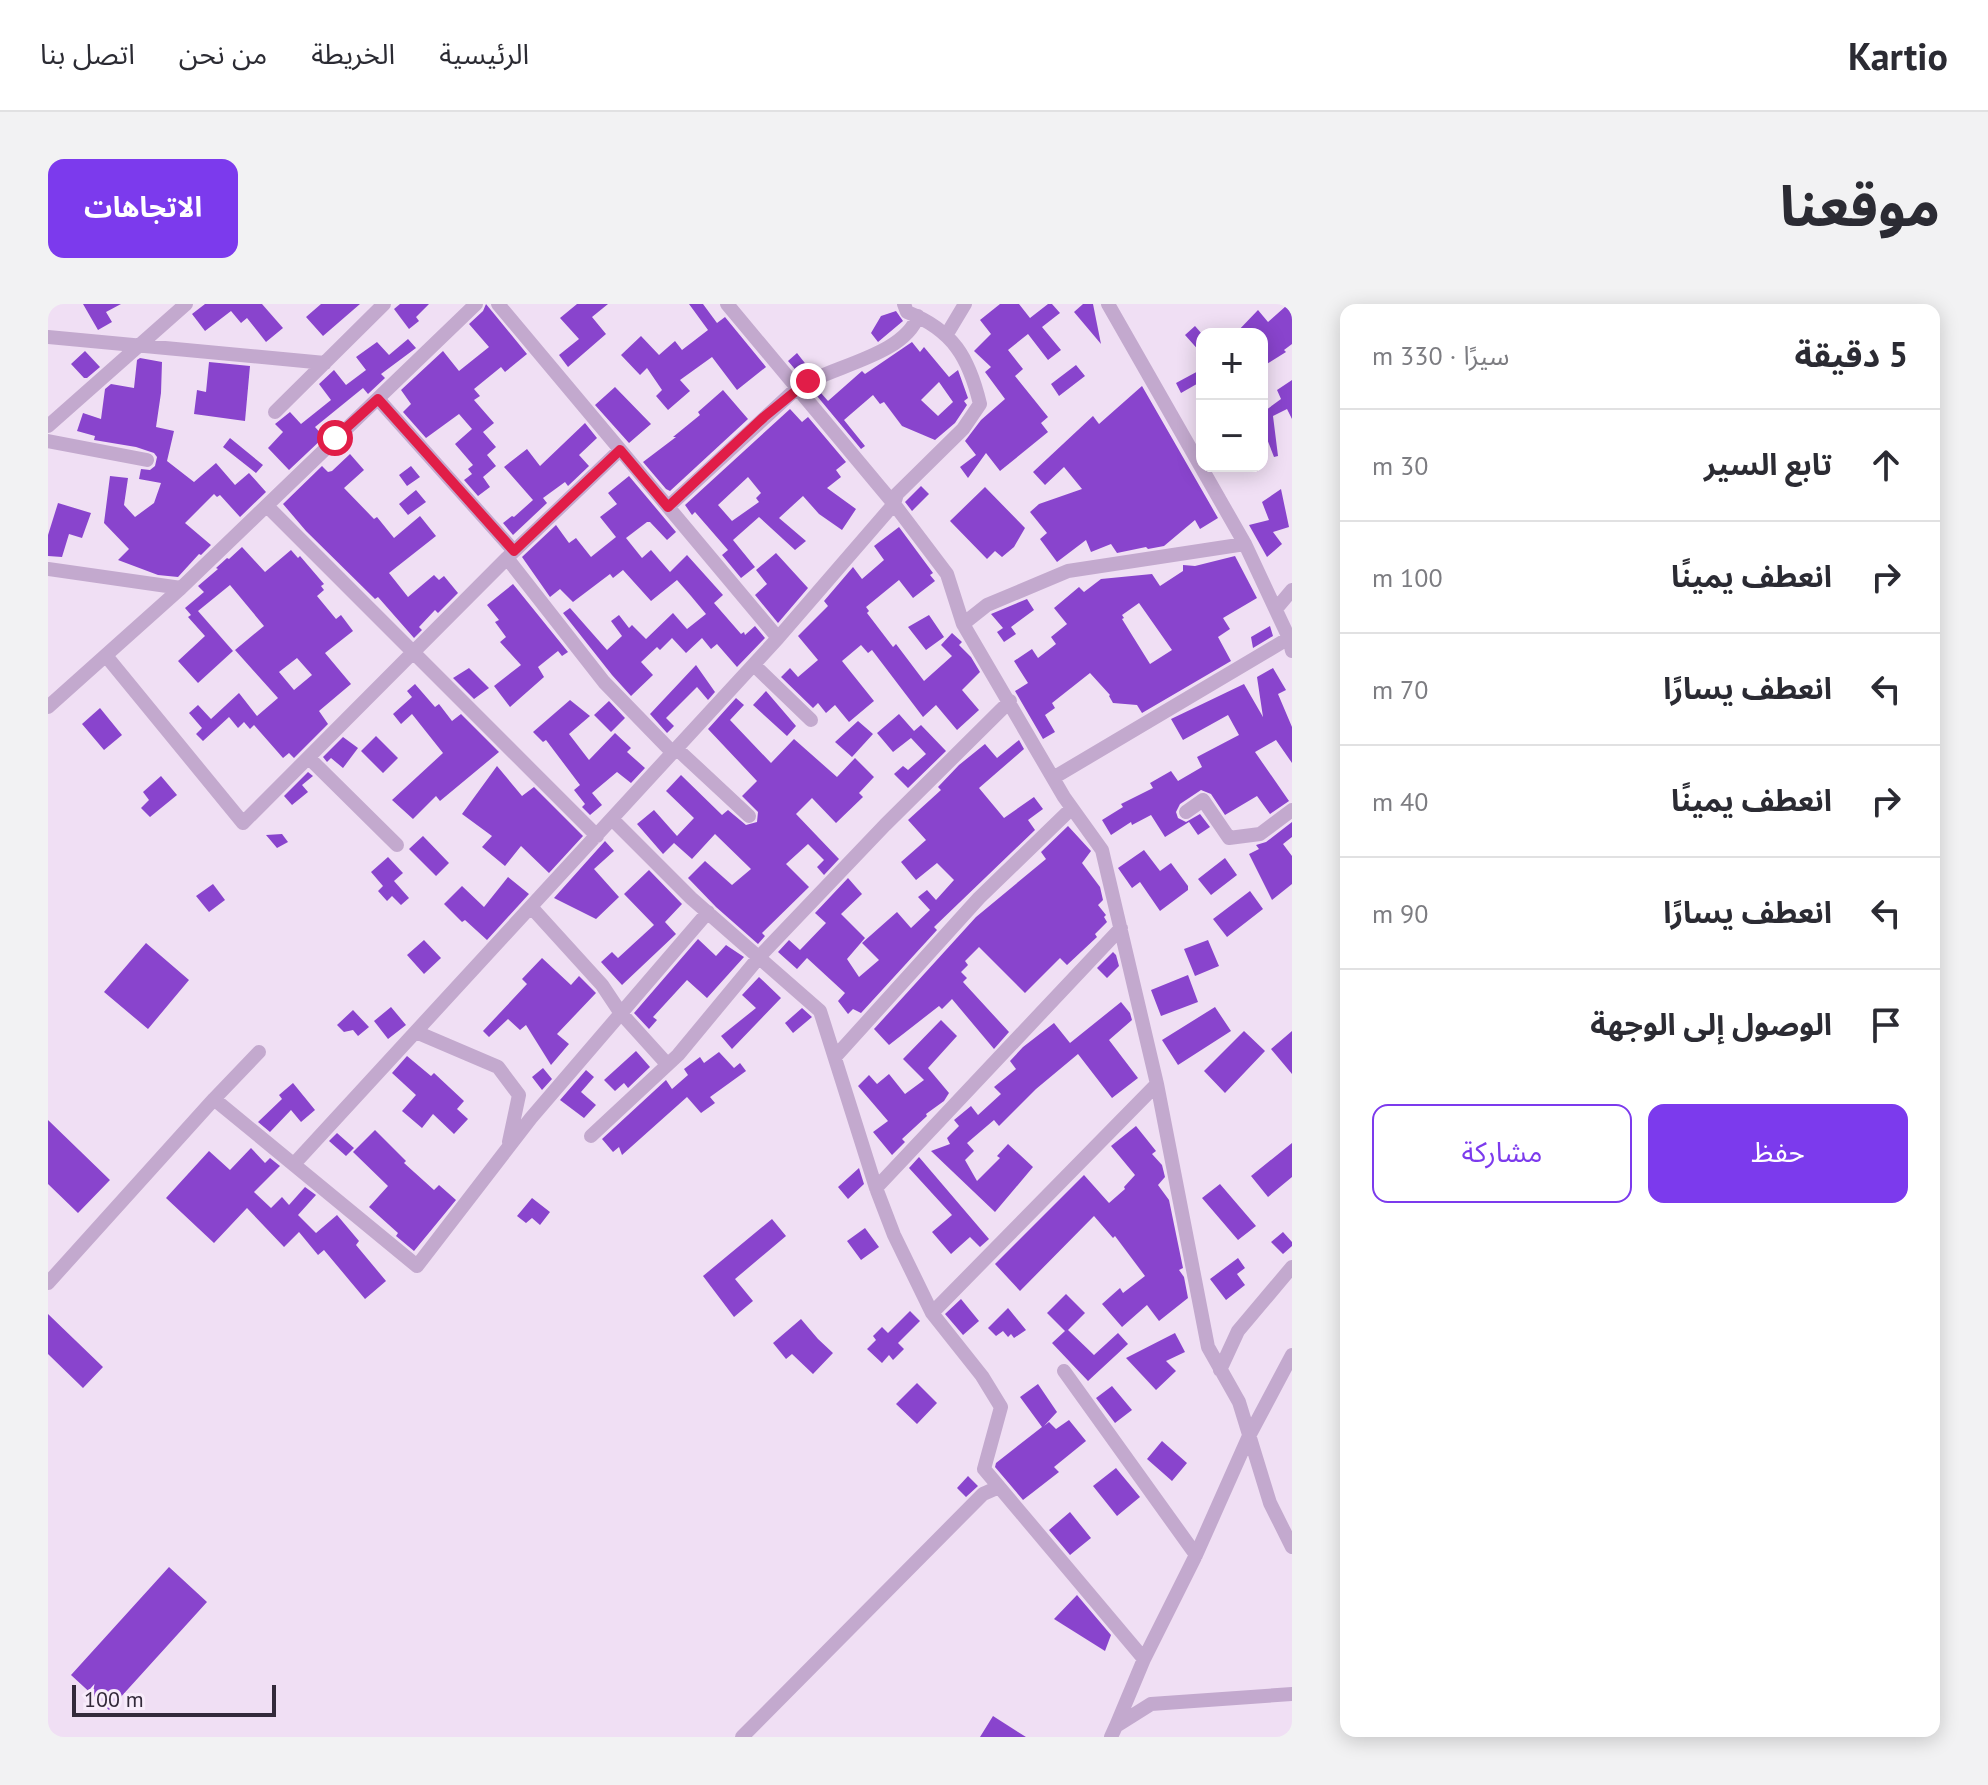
<!DOCTYPE html>
<html lang="ar">
<meta charset="utf-8">
<style>
body{margin:0;font-family:"PT Sans","Noto Sans Arabic",sans-serif;background:#f2f2f3;color:#2b2b33;direction:rtl}
.controls{position:absolute;right:24px;top:24px;display:grid;overflow:hidden;border-radius:16px;box-shadow:0 4px 20px #0003}
.controls button{width:72px;height:72px;display:grid;place-items:center;padding:0;border:0;border-bottom:2px solid #e1e1e2;background:#fff;color:#2b2b33;font:40px sans-serif}
.scale{position:absolute;left:24px;bottom:20px;width:204px;box-sizing:border-box;padding-left:8px;border:4px solid #332a3a;border-top:0;font-size:22px;line-height:28px;white-space:nowrap;color:#332a3a;-webkit-text-stroke:6px #f8ecfb;paint-order:stroke}
.stop{position:absolute;width:24px;height:24px;margin:-18px;border:6px solid #e11d48;border-radius:50%;background:#fff}
.stop.end{background:#e11d48;border-color:#fff;box-shadow:0 2px 8px #0008}
.list{margin:0;padding:0;list-style:none}
h2{display:flex;justify-content:space-between;align-items:center;height:104px;margin:0;padding:0 32px;font-size:34px}
h2 small{font-size:26px;font-weight:400;color:#7c7c81}
.list li{display:grid;grid-template-columns:52px 1fr auto;gap:24px;align-items:center;box-sizing:border-box;height:112px;padding:0 32px;border-top:2px solid #e1e1e2}
.list b{display:block;font-size:30px;white-space:nowrap}
.list em{font-size:26px;font-style:normal;color:#7c7c81}
.actions{display:flex;gap:16px;padding:24px 32px}
.actions a{flex:1;padding:18px 0;border:2px solid #7c3aed;border-radius:16px;text-align:center;font-size:28px;color:#7c3aed}
.actions .main{background:#7c3aed;color:#fff}
.icon{flex:none;width:44px;height:44px;fill:none;stroke:currentColor;stroke-width:2;stroke-linecap:round;stroke-linejoin:round}
.map{position:relative;flex:none;width:1244px;height:1433px;overflow:hidden;direction:ltr;border-radius:16px}
header{display:flex;align-items:center;gap:48px;box-sizing:border-box;height:112px;padding:0 40px;background:#fff;border-bottom:2px solid #e1e1e2}
header strong{font-size:38px}
nav{display:flex;gap:44px;margin-inline-start:auto;font-size:28px}
.intro{display:flex;align-items:center;justify-content:space-between;box-sizing:border-box;height:192px;padding:0 48px}
h1{margin:0;font-size:56px}
.button{padding:20px 36px;border-radius:16px;background:#7c3aed;color:#fff;font-size:28px;font-weight:700}
main{display:flex;gap:48px;padding:0 48px}
aside{flex:1;background:#fff;border-radius:16px;box-shadow:0 4px 20px #0003}
.map>svg:first-child{display:block}
.building{fill:#8944cd;fill-rule:evenodd}
.lines{fill:none;stroke-linecap:round;stroke-linejoin:round}
.street{stroke:#c3a9ce;stroke-width:14}
.route{stroke:#e11d48;stroke-width:10}
</style>
<header>
<strong>Kartio</strong>
<nav><a>الرئيسية</a><a>الخريطة</a><a>من نحن</a><a>اتصل بنا</a></nav>
</header>
<div class="intro"><h1>موقعنا</h1><a class="button">الاتجاهات</a></div>
<main>
<aside>
<h2>5 دقيقة<small>سيرًا · 330 m</small></h2>
<ul class="list">
<li><svg class="icon" aria-label="ahead" viewBox="0 0 24 24"><path d="M12 20V5M6 11l6-6 6 6"/></svg><div><b>تابع السير</b></div><em>30 m</em></li>
<li><svg class="icon" aria-label="right" viewBox="0 0 24 24"><path d="M7 20v-9h11M14 6l5 5-5 5"/></svg><div><b>انعطف يمينًا</b></div><em>100 m</em></li>
<li><svg class="icon" aria-label="left" viewBox="0 0 24 24"><path d="M17 20v-9H6M10 6l-5 5 5 5"/></svg><div><b>انعطف يسارًا</b></div><em>70 m</em></li>
<li><svg class="icon" aria-label="right" viewBox="0 0 24 24"><path d="M7 20v-9h11M14 6l5 5-5 5"/></svg><div><b>انعطف يمينًا</b></div><em>40 m</em></li>
<li><svg class="icon" aria-label="left" viewBox="0 0 24 24"><path d="M17 20v-9H6M10 6l-5 5 5 5"/></svg><div><b>انعطف يسارًا</b></div><em>90 m</em></li>
<li><svg class="icon" aria-label="arrive" viewBox="0 0 24 24"><path d="M6 21V4h12l-3 4 3 4H6"/></svg><div><b>الوصول إلى الوجهة</b></div></li>
</ul>
<div class="actions"><a class="main">حفظ</a><a>مشاركة</a></div>
</aside>
<div class="map">
<svg width="1244" height="1433" viewBox="0 0 1244 1433">
<rect width="100%" height="100%" fill="#f0dff4"/>
<path class="building" d="M35,0h38l-15,8 6,10 -14,8z
M157,0h57l21,24 -17,14 -19,-24 -6,5 -10,-12 -26,20 -13,-17z
M273,0h39l-37,32 -17,-19z
M352,0h29l-13,13 3,4 -10,8 -15,-20z
M438,0l41,50 -22,18 -4,-5 -27,22 6,7 -6,4 20,23 -11,9 13,15 -9,8 9,11 -13,11 7,10 -12,9 -14,-16 8,-6 -4,-5 5,-4 -18,-21 17,-15 -13,-15 -33,24 -23,-26 8,-8 -10,-14 42,-39 16,20 30,-24 -20,-23 14,-13z
M529,0h31l-16,13 14,17 -38,33 -9,-12 20,-16 -19,-21z
M641,0h14l14,19 8,-6 41,50 -29,23 -25,-33 -32,23 10,11 -22,19 -12,-14 6,-6 -15,-22 -7,7 -19,-20 20,-19 18,19 16,-14 7,9 26,-20z
M952,0h19l11,14 18,-14h4l8,9 -18,14 19,23 -13,10 -20,-26 -20,16 15,19 -8,7 33,41 -7,6 7,9 -48,39 -14,-18 -18,25 -8,-11 16,-12 -11,-14 16,-21 24,-21 -20,-27 6,-5 -17,-16 17,-17 -11,-14z
M1035,0h10l8,40 -27,-32z
M1238,2l6,8v30l-8,6 2,2 -24,15v-33h-27l23,-24 10,12z
M848,7l7,10 -25,21 -7,-9 10,-17z
M1147,22l7,8v20l-17,-19z
M360,35l8,9 -35,26 4,4 -17,16 -5,-6 -48,39 9,10 -35,33 -21,-22 15,-16 -8,-8 15,-12 11,12 30,-24 -12,-16 15,-14 12,15 20,-15 -10,-13 21,-15 12,13z
M864,38l8,10 4,-5 25,30 9,-7 10,28 -4,3 3,4 -12,18 -20,17 -33,-14 -18,-24 -4,2 -7,-9 -29,25 21,26 -4,3 -44,-53 4,-3 7,8 34,-30 3,3zM891,78l14,20 -15,14 -17,-16z
M37,47l15,16 -13,11h-3l-13,-14z
M749,49l11,14 -9,7 -11,-13z
M92,54l22,4 -1,31 -5,34 18,4 -7,30 27,21 22,-19 19,22 14,-12 17,19 -26,25 -20,-22 -3,2 -3,-3 -29,29 26,22 -10,10 -2,-1 -21,23 -20,-2 -40,-15 11,-11 -25,-26 6,-47 18,2 -4,27 11,12 19,-14 7,-20 -22,-4 2,-10 9,1 5,-4 2,-9 -3,-4 -18,-6 -42,-7 1,-4 -18,-5 6,-18 18,6 4,-30 6,-5 23,4 3,-28z
M161,58l41,4 -5,55 -51,-7 3,-24 9,2z
M1028,61l9,11 -26,20 -8,-12z
M1154,65v12l-21,12 -5,-10z
M1244,76v39l-5,-10 -14,7 5,40 -4,1 -12,-31v-13l19,-14 -4,-9z
M1094,82l76,132 -18,11 -5,-9 -31,26 -16,3 -2,-2 -29,6 -6,-9 -20,8 -5,-12 -29,22 -17,-23 7,-6 -17,-21 9,-8 43,-15 -18,-22 -19,18 -12,-13 60,-56 6,8z
M567,83l36,37 -22,19 -34,-38z
M675,86l25,29 -78,72 -4,-2 -23,-27 33,-25h-3l27,-22 -2,-3z
M742,105l12,13 6,-5 38,45 -10,8 5,7 -14,11 29,21 -14,21 -23,-16 -16,-18 -24,22 27,23 -11,9 -36,-33 -26,23 22,27 -14,11 -19,-23 6,-5 -33,-38 -3,3 -7,-10zM700,173l13,16 -5,5 3,4 -27,19 -14,-16z
M537,119l12,15 -18,17 10,11 -21,20 -3,-4 -22,16 4,5 -34,32 -10,-12 9,-7 2,1 19,-17 -29,-33 23,-18 13,17z
M182,134l33,27 -7,8 -33,-26z
M302,150l14,16 -20,18 30,31 3,-2 17,21 26,-22 16,20 -47,37 19,24 26,-22 5,5 5,-4 14,17 -20,20 -3,-3 -16,17 3,3 -8,8 -36,-41 -3,2 -69,-68 -23,-27 39,-38 6,6 4,-1z
M363,162l9,11 -13,9 -8,-11z
M581,172l47,56 -9,8 -17,-18h-3l-21,16 16,20 9,-8 19,22 17,-17 36,40 -9,8 27,31 3,-2 1,3 10,-9 10,12 -28,29 -20,-23 -6,5 -9,-11 -16,15 -14,-15 -12,12 -3,-3 -16,15 12,13 -22,21 -19,-21 -49,-62 7,-5 37,42 15,-14 -11,-15 8,-6 10,13 3,-3 14,14 27,-26 14,16 19,-15 -15,-18 -14,-16 -26,21 -28,-31 -10,8 -3,-4 -37,28 -13,-13 -10,8 -28,-40 34,-32 13,18 7,-5 15,19 25,-20 -16,-20 17,-13 -9,-11z
M873,182l8,8 -17,17 -7,-9z
M937,183l40,41 -11,19 -12,10 -7,-6 -8,8 -37,-38z
M1233,185l8,38 -16,5 9,12 -15,13 -18,-32 20,-5 -7,-18z
M368,186l10,12 -18,13 -9,-11z
M10,199l33,10 -9,25 -13,-4 -7,23 -14,-1v-21z
M851,223l34,46 -3,2 5,6 -22,17 -14,-18 -33,27 3,4 -2,2 26,34 3,-3 28,37 28,-25 -11,-11 11,-12 10,9 -3,3 12,12 9,15 -18,18 17,20 -22,20 -21,-25 -13,12 -51,-67 -4,3 -7,-8 -19,16 32,40 -25,21 -14,-17 -9,8 -8,-10 -5,5 -32,-31 9,-9 8,9 20,-17 -20,-24 30,-30 -4,-5 29,-34 9,12 22,-19 -10,-14z
M194,243l23,25 26,-22 7,8 2,-2 24,28 -3,2 3,4 -7,6 19,23 5,-4 12,16 -28,22 26,31 -32,27 9,13 -34,34 -5,-5 -6,5 -29,-33 -4,4 -6,-7 -6,6 -9,-11 -26,24 -7,-7 6,-6 -13,-15 9,-8 13,14 28,-26 18,23 21,-18 -43,-48 29,-24 -34,-41 -32,26 35,40 -35,32 -20,-22 27,-25 -17,-19 3,-2 -6,-7 19,-16 -6,-6 20,-17 -2,-1 11,-10 2,1zM249,354l15,17 -18,15 -15,-18z
M728,249l32,35 -30,35 -23,-28 12,-11 -11,-14z
M1187,252l22,42 -34,20 7,11 -12,8 13,24 -89,52 -5,-8 -24,-2 -4,-7 1,-1 -20,-22 -38,30 3,5 -10,7 10,17 -12,7 -28,-48 13,-8 -14,-22 18,-12 6,9 18,-14 -5,-7 16,-13 -13,-16 25,-21 5,5 17,-13 51,-5 8,12 23,-15v-6l12,1zM1091,299l33,47 -22,14 -28,-45 2,-1 -2,-3z
M465,280l55,68 -6,4 -4,-5 -20,16 6,10 -34,30 -16,-21 27,-21 -21,-23 6,-5 -11,-15 4,-2 -12,-15z
M979,295l7,11 -23,17 5,7 -12,8 -7,-10 6,-4 -12,-14z
M881,311l15,22 -18,13 -18,-23z
M1222,322l3,10 -20,12 -2,-11z
M648,361l19,27 -7,8 -11,-13 -31,31 8,8 -7,7 -17,-19z
M421,364l20,20 -15,11 -21,-21z
M1225,364l13,22 -8,4 14,33v36l-16,-23 -21,12 34,49 -19,13 -13,-18 -32,19 -14,-21 -10,-4 -21,14 -4,8 2,6 8,4 14,-8 10,13 -12,8 -9,-13 -24,15 -14,-22 -19,10 -1,-3 -20,13 -9,-15 21,-13 -2,-3 32,-16 -3,-5 21,-12 7,10 24,-14 -5,-10 42,-22 -11,-20 -45,25 -12,-21 73,-35 19,33 -6,-40z
M367,380l20,23 4,-3 13,17 9,-7 38,38 -59,49 -4,-5 -23,23 -21,-19 51,-47 -31,-39 -11,10 -8,-10 19,-17 -5,-6z
M718,387l30,35 -9,10 -34,-31z
M688,394l8,7 -14,15 41,43 23,-24 43,38 18,-19 19,19 -15,16 4,4 -27,26 -24,-25 -16,16 43,45 -15,16 -7,-8 7,-7 -16,-16 -22,20 23,23 -47,46 3,3 -7,8 -42,-37 -28,-29 17,-17 27,24 19,-16 -36,-35 -23,25 -18,-16 -11,11 -26,-30 17,-14 23,26 17,-18 -28,-27 15,-16 41,40 6,-5 18,15 11,-3 1,-10 -16,-16 15,-15 -49,-52z
M522,396l20,16 -21,18 20,26 26,-27 16,15 -4,4 18,16 -14,15 -14,-11 -25,21 10,12 -12,10 -8,-8 3,-3 -11,-14 6,-5 -34,-45 -3,2 -10,-10z
M561,397l16,17 -14,14 -17,-17z
M52,404l22,27 -18,15 -22,-26z
M851,410l15,17 7,-6 25,26 -38,37 -14,-14 9,-8 5,4 18,-16 -15,-16 -18,14 -16,-19z
M810,417l15,13 -21,23 -17,-15z
M328,432l22,22 -15,15 -22,-22z
M295,433l15,11 -15,20 -12,-10 -4,4 -4,-5z
M971,436l5,9 -45,39 25,30 30,-21 9,12 -15,11 7,10 -101,97 3,3 -76,83 -8,-4 -5,5 -10,-13 7,-8 -38,-35 -10,11 -19,-17 11,-12 11,10 26,-27 -11,-10 33,-35 14,16 -21,20 24,24 -18,21 12,18 20,-17 -17,-17 35,-31 14,16 19,-18 -12,-13 9,-7 9,10 18,-20 -17,-17 -21,17 -15,-18 25,-22 -18,-20 33,-30 -3,-3 21,-22 26,-21 12,14z
M449,462l25,30 12,-9 49,49 -34,37 -28,-27 -16,20 -23,-19 10,-11 -30,-22z
M260,468l5,4 -11,9 6,7 -16,13 -8,-9z
M113,472l16,19 -27,22 -9,-9 8,-8 -6,-8z
M1244,518v15l-9,7 9,12v28l-20,16 -23,-46 10,-5 -3,-4 10,-3z
M1020,522l23,25 -9,12 18,24 3,13 -5,5 8,10 -2,2 3,5 -12,12 2,3 -30,28 -7,-7 -35,35 -46,-46 -14,14 3,4 -7,7 6,6 -4,4 46,50 -15,17 -42,-50 -10,10 -3,-3 -50,39 -15,-16 102,-112 70,-58 -5,-7z
M234,530l6,8 -11,6 -11,-13z
M375,532l26,27 -13,13 -27,-27z
M557,537l9,10 -20,18 25,28 -23,22 -42,-21z
M1096,546l16,21 11,-8 17,23v4l-28,21 -20,-29 -8,6 -14,-20z
M340,553l15,16 -9,8 15,17 -8,7 -9,-9 -5,5 -9,-10 5,-5 -12,-14z
M1177,554l12,17 -26,20 -13,-16z
M601,566l33,34 -17,18 11,12 -54,51 -21,-23 11,-10 6,6 36,-33 -30,-31z
M460,573l21,17 -42,46 -22,-20 -3,2 -18,-18 18,-18 22,21z
M165,580l12,16 -16,12 -13,-16z
M1202,587l13,18 -36,28 -14,-18z
M650,635l18,17 10,-11 18,12 -37,41 -20,-18 -34,37 4,3 -8,9 -15,-16z
M376,636l17,18 -17,16 -17,-19z
M1160,636l11,26 -24,10 -11,-27z
M98,639l43,37 -41,49 -44,-37z
M1065,648l3,3 3,11 -12,12 -10,-10z
M494,654l29,27 8,-9 17,17 -39,41 12,10 -18,21 -25,-40 -6,5 -12,-11 -19,18 -6,-6 44,-47 -5,-5z
M1140,671l10,27 -37,14 -10,-26z
M711,673l22,21 -49,51 -11,-13 35,-28 -14,-13z
M1073,698l9,11 2,7 -23,20 29,38 -26,20 -34,-44 -42,35 -37,37 -5,-6 -27,23 7,8 -9,9 12,21 23,-23 -3,-2 11,-12 25,23 -38,45 -64,-61 19,-7 -3,-6 12,-12 -5,-6 17,-14 7,9 23,-21 -7,-7 22,-18 -6,-8 13,-14 31,-24 16,20z
M343,703l15,18 -18,14 -14,-18z
M1167,703l16,24 -53,34 -16,-25z
M754,704l10,9 -19,16 -8,-10z
M305,706l16,17 -11,9 -5,-6 -9,2 -7,-7z
M893,716l16,16 -29,32 21,25 -5,8 -18,13 1,2 -25,23 3,3 -13,13 -19,-23 15,-11 -30,-35 11,-11 8,9 12,-10 16,20 19,-14 -21,-21z
M1196,727l21,20 -40,42 -21,-22z
M1244,727v43l-21,-25z
M588,747l14,16 -22,21 -4,-5 -9,8 -11,-11z
M671,748l15,16 6,-5 6,8 -36,26 5,6 -14,10 -14,-16 -65,58 -3,-8 -6,5 -11,-13 64,-59 6,9 16,-14 -4,-6 16,-12 4,6z
M359,752l24,20 3,-3 30,28 -7,8 11,10 -14,15 -21,-20 -11,14 -20,-17 14,-16 -24,-22z
M495,764l9,11 -10,11 -10,-13z
M538,766l8,7 -13,15 15,13 -12,13 -24,-18z
M245,779l22,27 -14,12 -10,-12 -21,22 -12,-10 24,-23 -3,-4z
M0,816l62,60 -32,33 -30,-29z
M1088,822l20,25 -4,3 10,11 3,12 -7,8 11,15 14,68 -4,2 5,7 4,21 -29,23 -12,-16 -25,22 -20,-23 18,-16 3,5 22,-17 -30,-40 -2,2 -19,-22 -74,75 -25,-27 89,-89 25,28 16,-14 -1,-2 11,-12 -24,-29z
M327,826l31,31 -2,2 30,27 5,-5 17,15 -42,51 -18,-15 2,-3 -29,-26 19,-21 -35,-34z
M289,829l17,15 -8,8 -17,-15z
M1244,839v34l-24,20 -17,-21z
M203,844l14,15 5,-5 10,8 -26,26 17,16 11,-11 7,8 16,-18 11,8 -18,20 18,18 21,-18 22,26 -3,4 30,36 -21,18 -41,-49 -6,5 -19,-23 -15,15 -37,-39 -33,35 -48,-45 43,-47 21,19z
M871,853l70,82 -9,8 -10,-10 -19,17 -19,-22 20,-17 -43,-47z
M811,864l5,16 -16,15 -10,-12z
M1172,880l36,42 -18,14 -36,-42z
M484,894l18,14 -10,13 -8,-7 -6,5 -9,-7z
M724,915l14,17 -51,43 18,22 -19,16 -31,-41z
M817,924l14,19 -18,13 -14,-19z
M1235,928l9,10v4l-9,8 -12,-12z
M1190,954l7,10 -8,6 8,11 -19,15 -16,-21z
M1018,990l19,19 -17,17 26,25 24,-22 10,11 -40,37 -36,-38 13,-12 -18,-18z
M913,995l18,22 -16,14 -18,-21z
M960,1004l18,22 -12,8 -3,-4 -3,3 -5,-6 -7,5 -8,-8z
M862,1007l10,10 -22,22 6,6 -11,11 -4,-5 -7,8 -15,-14 9,-9 -3,-4 9,-9 6,6z
M0,1010l55,53 -20,21 -35,-34z
M753,1015l17,20 15,14 -20,21 -21,-20 -6,5 -13,-16z
M1127,1029l10,19 -19,9 10,10 -20,19 -30,-32z
M869,1079l20,20 -20,21 -21,-20z
M990,1080l19,28 -13,14 5,-4 7,7 13,-9 17,21 -32,26 5,5 -36,28 -28,-33 1,-4 46,-36 -22,-30z
M1064,1082l20,24 -17,13 -19,-25z
M1114,1137l25,22 -15,18 -25,-22z
M1068,1164l24,29 -23,19 -24,-30z
M920,1172l10,10 -12,11 -9,-9z
M1022,1208l21,26 -21,17 -21,-25z
M121,1263l38,35 -98,108 -38,-35z
M1029,1291l34,40 -6,16 -51,-32z
M945,1412l33,21h-46z"/>
<g class="lines">
<path class="street" d="M450,0l280,334
M679,0l167,200 53,70 16,50
M1060,0l137,240 44,94 3,13
M899,30l18,-30
M0,33l277,26
M330,95l136,152
M227,108l109,-108
M0,122l138,-122
M0,137l99,19
M219,202l330,330
M620,203l128,-118c33,-23 107,-32 122,-73
M1197,240l-177,27 -81,34 -24,19 101,173 38,53 55,234 51,263 31,55 31,101 22,44
M459,254l97,124 69,71
M0,265l133,19
M1228,305l16,-19
M59,353l136,166 264,-265 113,-108
M706,361l57,55
M0,403l133,-119 295,-284
M629,445l72,67
M261,454l88,87
M1005,474l236,-140
M1138,508l17,-12 26,38 31,-4 32,-24
M564,515l79,79 129,113 56,177 18,47 38,78 50,63 19,31 -17,62 160,190
M484,604l70,77 18,27 47,52
M368,728l82,35 21,28 -10,47
M787,753l144,-159 93,-90
M166,795l203,167 114,-148 177,-206
M543,832l87,-81 82,-99 125,-131 125,-124
M246,860l484,-526 116,-134 3,-10 66,-65 17,-25c-11,-46 -27,-74 -73,-92l-3,-8
M828,884l245,-260
M0,979l166,-184 45,-47
M884,1009l225,-229
M1172,1066l18,-39 54,-64
M1016,1067l132,184
M1068,1422l28,-67 52,-104 52,-117 44,-83
M694,1433l241,-243 16,-7
M1063,1433l5,-11 35,-22 141,-10"/>
</g>
<g class="lines">
<path class="route" d="M287,134l43,-39 136,152 106,-101 48,57 96,-90 44,-36"/>
</g>
</svg>
<div class="controls">
<button>+</button>
<button>−</button>
</div>
<div class="scale">100 m</div>
<div class="stop" style="left:287px;top:134px"></div>
<div class="stop end" style="left:760px;top:77px"></div>
</div>
</main>
